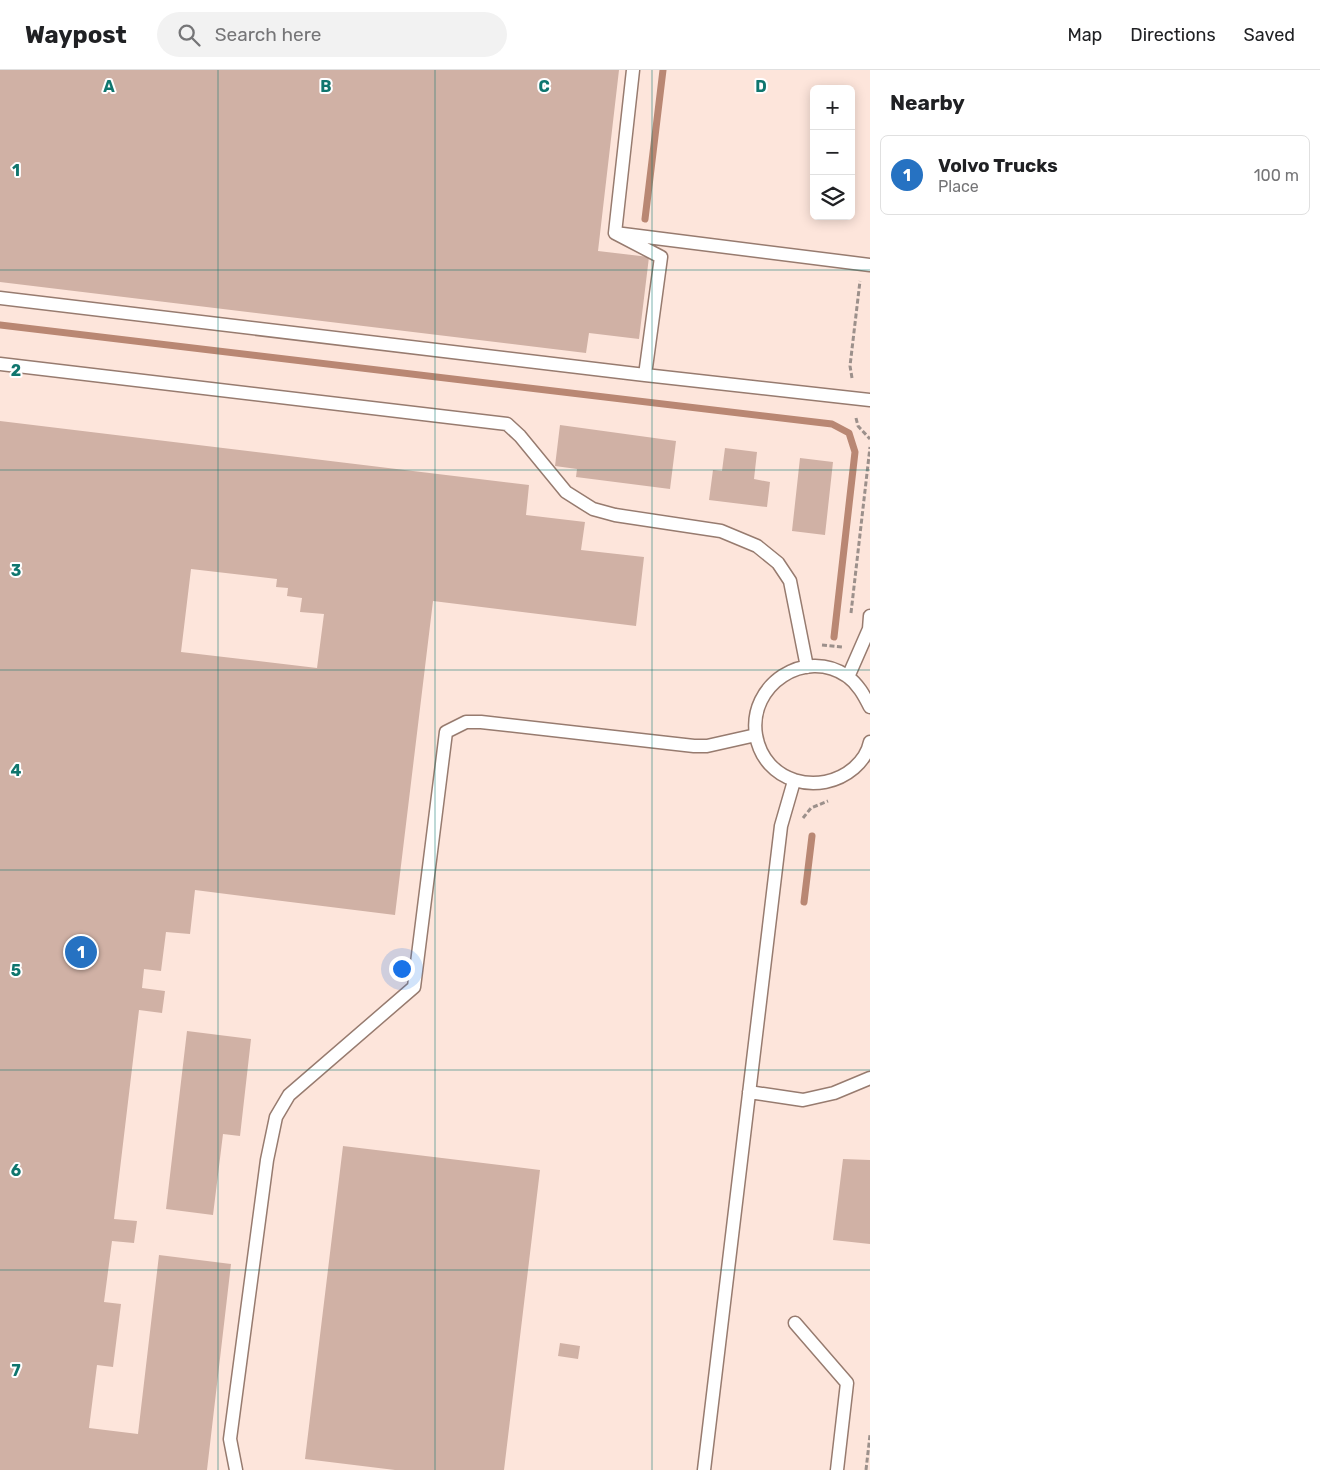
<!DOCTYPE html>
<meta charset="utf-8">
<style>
body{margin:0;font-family:Rubik,sans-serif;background:#f2f2f2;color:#202124}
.controls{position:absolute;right:15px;top:15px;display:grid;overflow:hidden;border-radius:8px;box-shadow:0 2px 12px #0003}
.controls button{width:45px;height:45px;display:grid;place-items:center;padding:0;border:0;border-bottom:1px solid #e0e0e0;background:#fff;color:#202124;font:25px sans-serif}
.you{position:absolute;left:401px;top:898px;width:18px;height:18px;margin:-12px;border:4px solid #fff;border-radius:50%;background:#1a73e8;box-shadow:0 0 0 8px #1a73e833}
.badge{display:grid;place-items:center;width:32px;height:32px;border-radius:50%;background:#2672c2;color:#fff;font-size:16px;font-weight:700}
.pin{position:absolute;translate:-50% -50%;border:2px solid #fff;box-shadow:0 1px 5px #0006}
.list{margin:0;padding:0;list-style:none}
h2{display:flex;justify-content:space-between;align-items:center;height:65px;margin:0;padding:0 20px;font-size:21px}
h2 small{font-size:16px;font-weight:400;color:#757577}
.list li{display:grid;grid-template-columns:32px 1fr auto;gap:15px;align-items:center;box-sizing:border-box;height:80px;margin:0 10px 10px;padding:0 10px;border:1px solid #e0e0e0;border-radius:8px}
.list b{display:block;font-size:19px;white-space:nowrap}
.list p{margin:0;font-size:16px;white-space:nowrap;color:#757577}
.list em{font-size:16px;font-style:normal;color:#757577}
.icon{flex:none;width:28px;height:28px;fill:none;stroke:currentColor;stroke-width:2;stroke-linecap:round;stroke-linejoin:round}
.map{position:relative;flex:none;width:870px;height:1400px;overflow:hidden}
header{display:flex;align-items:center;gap:30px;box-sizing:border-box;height:70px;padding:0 25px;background:#fff;border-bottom:1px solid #e0e0e0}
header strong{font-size:24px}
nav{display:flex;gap:28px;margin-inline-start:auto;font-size:18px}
.search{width:350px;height:45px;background:#f2f2f2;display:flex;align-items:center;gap:12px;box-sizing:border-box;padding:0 18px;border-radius:28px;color:#757577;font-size:19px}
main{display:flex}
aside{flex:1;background:#fff}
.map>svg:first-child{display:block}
.built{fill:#fde5db;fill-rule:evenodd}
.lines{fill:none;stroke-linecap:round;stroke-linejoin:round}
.stream{stroke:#b98773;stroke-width:7}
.building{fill:#d0b1a5;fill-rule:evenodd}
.service-casing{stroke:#977b6f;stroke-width:15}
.path{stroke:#9c908b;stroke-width:3;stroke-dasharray:5 2.5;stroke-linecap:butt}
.service{stroke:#fff;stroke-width:12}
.grid{fill:none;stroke:#0f766e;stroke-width:1;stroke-opacity:0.55}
.grid-label{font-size:16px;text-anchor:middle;font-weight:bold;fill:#0f766e;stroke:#fff;stroke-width:4;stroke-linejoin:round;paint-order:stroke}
</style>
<header>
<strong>Waypost</strong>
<div class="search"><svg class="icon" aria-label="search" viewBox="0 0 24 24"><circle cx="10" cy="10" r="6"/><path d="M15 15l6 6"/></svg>Search here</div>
<nav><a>Map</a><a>Directions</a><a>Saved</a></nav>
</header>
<main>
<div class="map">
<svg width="870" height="1400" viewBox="0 0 870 1400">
<rect width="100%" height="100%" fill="#fdf0eb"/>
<path class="built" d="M0,0h870v1400h-870zM814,19h37v127h-37z"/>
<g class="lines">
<path class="stream" d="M645,149l18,-149
M0,255l832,99 17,9 6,19 -21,185
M804,832l8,-66"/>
</g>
<path class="building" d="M0,0h619l-21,181 51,6 -10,82 -50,-6 -3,20 -586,-71z
M0,351l529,64 -3,30 59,7 -4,28 63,7 -8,69 -203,-25 -38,314 -200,-25 -5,44 -24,-2 -5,39 -17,-2 -2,19 23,3 -3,22 -23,-3 -25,209 23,2 -3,22 -22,-2 -8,61 17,2 -8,63 -16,-2 -8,63 49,6 21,-179 72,9 -24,206h-207zM191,499l86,10 -1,8 12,1 -1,8 15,2 -2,14 24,2 -7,54 -136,-16z
M560,355l116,16 -6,48 -94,-12 1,-8 -22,-3z
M725,378l32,4 -3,27 16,3 -3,25 -58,-7 4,-30 9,1z
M800,388l33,4 -8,73 -33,-4z
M187,961l64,8 -11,97 -17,-2 -10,81 -47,-6z
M343,1076l197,24 -36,300h-109l-90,-11z
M843,1089l27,1v84l-37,-4z
M560,1273l20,3 -2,13 -20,-3z"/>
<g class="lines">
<g class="service-casing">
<path id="service" d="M615,163l18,-163
M0,228l645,77 16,-118 -46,-24 255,32
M0,294l507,60 13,12 46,56 27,17 22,6 106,16 36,15 21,17 12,18 17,86
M645,305l225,25
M848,607l21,-48 1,-13
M870,637c-6,-12 -12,-23 -23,-31 -42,-29 -99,9 -91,59 8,48 64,62 98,33 8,-7 14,-16 16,-26
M749,1022l54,8 31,-7 36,-15
M795,1253l52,60 -10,87
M236,1400l-6,-31 37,-279 9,-43 13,-22 125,-108 32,-255 20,-10h15l213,24h13l49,-11
M704,1400l77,-644 13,-45"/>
</g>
<path class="path" d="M852,308l-2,-12 10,-85
M856,348l2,8 12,13
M851,543l19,-166
M822,575l21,2
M803,748l8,-10 17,-7
M866,1400l4,-35"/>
<use href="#service" class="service"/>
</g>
<path class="grid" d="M218,0v1400M435,0v1400M652,0v1400M0,200h870M0,400h870M0,600h870M0,800h870M0,1000h870M0,1200h870"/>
<g class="grid-label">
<text x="109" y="22">A</text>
<text x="326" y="22">B</text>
<text x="544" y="22">C</text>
<text x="761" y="22">D</text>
<text x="16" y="106">1</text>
<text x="16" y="306">2</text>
<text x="16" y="506">3</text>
<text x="16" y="706">4</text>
<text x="16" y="906">5</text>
<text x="16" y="1106">6</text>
<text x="16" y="1306">7</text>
</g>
</svg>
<div class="controls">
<button>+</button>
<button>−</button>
<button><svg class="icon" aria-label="layers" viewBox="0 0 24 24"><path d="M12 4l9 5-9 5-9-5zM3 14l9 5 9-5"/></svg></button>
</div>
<div class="you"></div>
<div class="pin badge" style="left:81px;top:882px">1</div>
</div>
<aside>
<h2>Nearby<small></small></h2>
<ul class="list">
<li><span class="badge">1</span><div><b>Volvo Trucks</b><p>Place</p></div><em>100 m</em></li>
</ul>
</aside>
</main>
